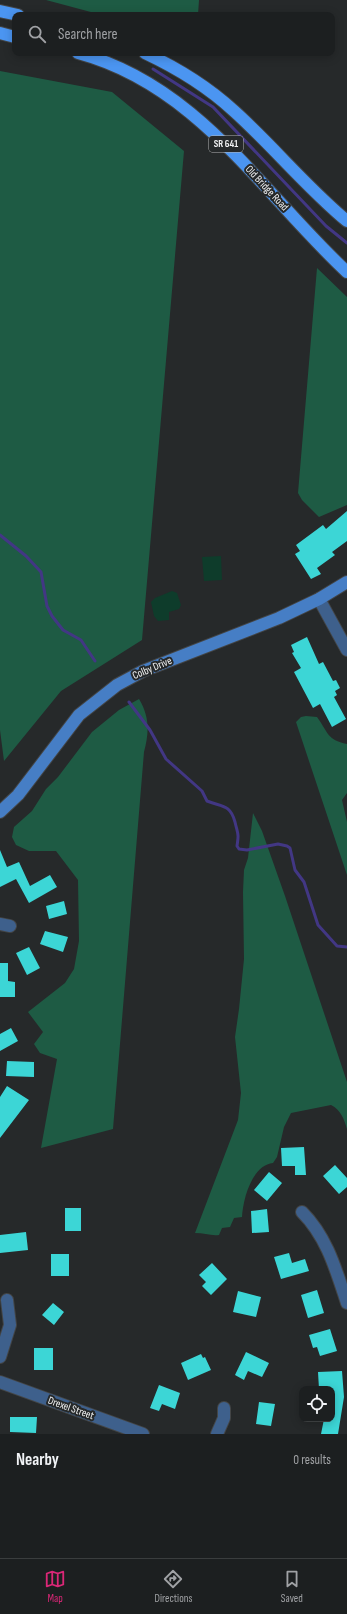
<!DOCTYPE html>
<style>
body{margin:0;font-family:"Sofia Sans Condensed",sans-serif;background:#292c2d;color:#f1f3f6}
.controls{position:absolute;right:12px;bottom:12px;display:grid;overflow:hidden;border-radius:8px;box-shadow:0 2px 10px #0003}
.controls button{width:36px;height:36px;display:grid;place-items:center;padding:0;border:0;border-bottom:1px solid #3a3d3e;background:#1c1f20;color:#f1f3f6;font:20px sans-serif}
.list{margin:0;padding:0;list-style:none}
h2{display:flex;justify-content:space-between;align-items:center;height:52px;margin:0;padding:0 16px;font-size:17px}
h2 small{font-size:13px;font-weight:400;color:#a0a2a5}
.icon{flex:none;width:22px;height:22px;fill:none;stroke:currentColor;stroke-width:2;stroke-linecap:round;stroke-linejoin:round}
.map{position:relative;flex:none;width:347px;height:1434px;overflow:hidden}
.search{position:absolute;background:#1c1f20;box-shadow:0 2px 10px #0003;left:12px;right:12px;top:12px;height:44px;display:flex;align-items:center;gap:10px;box-sizing:border-box;padding:0 14px;border-radius:8px;color:#a0a2a5;font-size:15px}
.sheet{height:124px;background:#1c1f20}
nav{display:flex;justify-content:space-around;align-items:center;box-sizing:border-box;height:56px;border-top:1px solid #3a3d3e;background:#1c1f20;font-size:11px;color:#a0a2a5}
nav a{display:grid;justify-items:center;gap:2px}
nav .on{color:#db2777}
.map>svg:first-child{display:block}
.green{fill:#0e3c2b}
.forest{fill:#1e5b44}
.lines{fill:none;stroke-linecap:round;stroke-linejoin:round}
.stream{stroke:#423784;stroke-width:3}
.building{fill:#3cd6d6}
.street-casing{stroke:#434546;stroke-width:14}
.secondary-casing{stroke:#434546;stroke-width:14}
.primary-casing{stroke:#434546;stroke-width:14}
.street{stroke:#3e608c;stroke-width:12}
.secondary{stroke:#467ec5;stroke-width:12}
.primary{stroke:#4b95f1;stroke-width:12}
.labels{text-anchor:middle;dominant-baseline:central;stroke-width:4;stroke-linejoin:round;paint-order:stroke}
.shield{fill:#26292a;stroke:#b5b6b7;stroke-width:1}
.shield-label{font-size:10px;font-weight:bold;fill:#f2f3f4}
.street-label{font-size:11px;fill:#f2f3f4;stroke:#26292a}
</style>
<div class="map">
<svg width="347" height="1434" viewBox="0 0 347 1434">
<rect width="100%" height="100%" fill="#26292a"/>
<path class="green" d="M221,556l1,24 -18,1 -2,-24z
M172,591l5,2 4,12 -2,4 -10,3v8l-11,1 -4,-5 -3,-14 4,-4z"/>
<path class="forest" d="M46,0h153l-1,15h-96z
M0,71l112,21 72,59 -42,489 -81,51 -57,70 -4,-31z
M317,268l30,29v208l-28,12 -17,-17 -4,-7z
M139,699c11,18 10,34 5,53l-31,377 -72,19 16,-89 -17,-6 -6,-9 9,-12 -15,-20 37,-29 9,-14 5,-28 -1,-61 -22,-29h-27l-13,-6 -4,-8 2,-10 18,-16 14,-22 12,-12 34,-45 27,-22z
M306,716l11,1c11,15 10,23 30,27v49l-5,7 5,22v53l-51,-153 5,-5z
M253,813l9,18 23,65 62,186v47c-3,-10 -6,-19 -16,-24l-40,8 -7,14 -7,30 -4,6c-21,2 -30,36 -31,54l-8,1 -4,9 -8,1 -3,7c-8,1 -15,-2 -24,-2l43,-113 3,-27 -6,-56 4,-28 5,-50 -1,-67 1,-22 4,-12z"/>
<g class="lines">
<path class="stream" d="M153,69l60,38 113,119 21,17
M0,535l26,21 15,16 6,34 5,10 11,14 18,10 14,21
M129,702l21,28 16,29 36,32 5,10c15,6 23,3 28,21 3,13 4,11 2,24l2,3 8,1 31,-6 9,2 3,2 5,22 9,12 14,43 19,21 10,1"/>
</g>
<path class="building" d="M347,511v30l-15,11 3,3 -18,13 4,6 -10,5 -16,-25 5,-3 -4,-6 27,-20 3,4z
M307,637l12,27 4,-2 10,19 3,-1 4,8 -5,3 2,4 -3,2 12,22 -14,8 -12,-23 -7,4 -19,-36 7,-4 -9,-15 2,-1 -3,-7z
M0,850l7,17 12,-5 11,24 20,-11 7,12 -28,16 -13,-24 -16,8z
M64,901l3,13 -18,5 -3,-13z
M45,931l23,6 -5,15 -23,-8z
M29,947l11,21 -13,7 -11,-22z
M0,963h8v18l7,1v15h-15z
M11,1028l7,13 -18,10v-17z
M7,1061l27,1v15l-28,-1z
M7,1086l22,14 -29,38v-41z
M304,1147l2,28h-11v-9h-13l-1,-18z
M335,1165l12,13v9l-8,7 -16,-18z
M269,1172l13,11 -15,18 -13,-11z
M65,1208h16v23h-16z
M267,1209l2,23 -17,1 -1,-22z
M26,1232l2,18 -28,3v-18z
M289,1253l3,10 13,-4 4,12 -28,8 -7,-22z
M51,1254h18v22h-18z
M212,1263l15,16 -16,16 -9,-9 4,-4 -7,-7z
M317,1290l7,23 -16,5 -7,-23z
M238,1291l23,6 -5,20 -23,-5z
M53,1303l11,9 -10,13 -12,-10z
M330,1329l7,22 -17,5 -3,-9 -4,1 -4,-13z
M34,1348h19v22h-19z
M246,1352l23,11 -7,14 -14,-6 -4,9 -9,-5z
M201,1354l2,4 2,-1 6,13 -23,10 -7,-17z
M342,1371l2,26 -6,37h-17l3,-15h8v-30h-13l-1,-17z
M159,1385l21,8 -5,16 -13,-5 -3,7 -9,-3z
M259,1402l16,2 -4,22 -15,-2z
M10,1417h27l-1,16 -26,-1z"/>
<g class="lines">
<g class="street-casing">
<path id="street" d="M319,599l28,51
M0,924l10,2
M302,1212c25,25 34,58 45,91
M0,1357l10,-32 -3,-25
M0,1382l143,52
M217,1434l7,-16v-10"/>
</g>
<g class="secondary-casing">
<path id="secondary" d="M0,812l18,-17 61,-80 38,-30 26,-14 136,-53 40,-19 28,-17"/>
</g>
<g class="primary-casing">
<path id="primary" d="M0,11l18,4
M0,33l15,4
M78,53c120,32 184,140 269,219
M145,53c32,15 63,34 89,58 39,35 72,76 113,110"/>
</g>
<use href="#street" class="street"/>
<use href="#secondary" class="secondary"/>
<use href="#primary" class="primary"/>
</g>
<g class="labels">
<rect class="shield" x="209" y="136" width="34" height="16" rx="3"/>
<g class="shield-label">
<text x="226" y="144">SR 641</text>
</g>
<g class="street-label">
<text transform="translate(267 188) rotate(47)">Old Bridge Road</text>
<text transform="translate(152 668) rotate(-23)">Colby Drive</text>
<text transform="translate(71 1408) rotate(20)">Drexel Street</text>
</g>
</g>
</svg>
<div class="controls">
<button><svg class="icon" aria-label="locate" viewBox="0 0 24 24"><circle cx="12" cy="12" r="6"/><path d="M12 2v4M12 18v4M2 12h4M18 12h4"/></svg></button>
</div>
<div class="search"><svg class="icon" aria-label="search" viewBox="0 0 24 24"><circle cx="10" cy="10" r="6"/><path d="M15 15l6 6"/></svg>Search here</div>
</div>
<section class="sheet">
<h2>Nearby<small>0 results</small></h2>
<ul class="list">
</ul>
</section>
<nav>
<a class="on"><svg class="icon" aria-label="map" viewBox="0 0 24 24"><path d="M3 6l6-2 6 2 6-2v14l-6 2-6-2-6 2zM9 4v14M15 6v14"/></svg>Map</a>
<a><svg class="icon" aria-label="directions" viewBox="0 0 24 24"><path d="M12 3l9 9-9 9-9-9zM9 14v-3h6M13 9l2 2-2 2"/></svg>Directions</a>
<a><svg class="icon" aria-label="saved" viewBox="0 0 24 24"><path d="M7 4h10v16l-5-4-5 4z"/></svg>Saved</a>
</nav>
